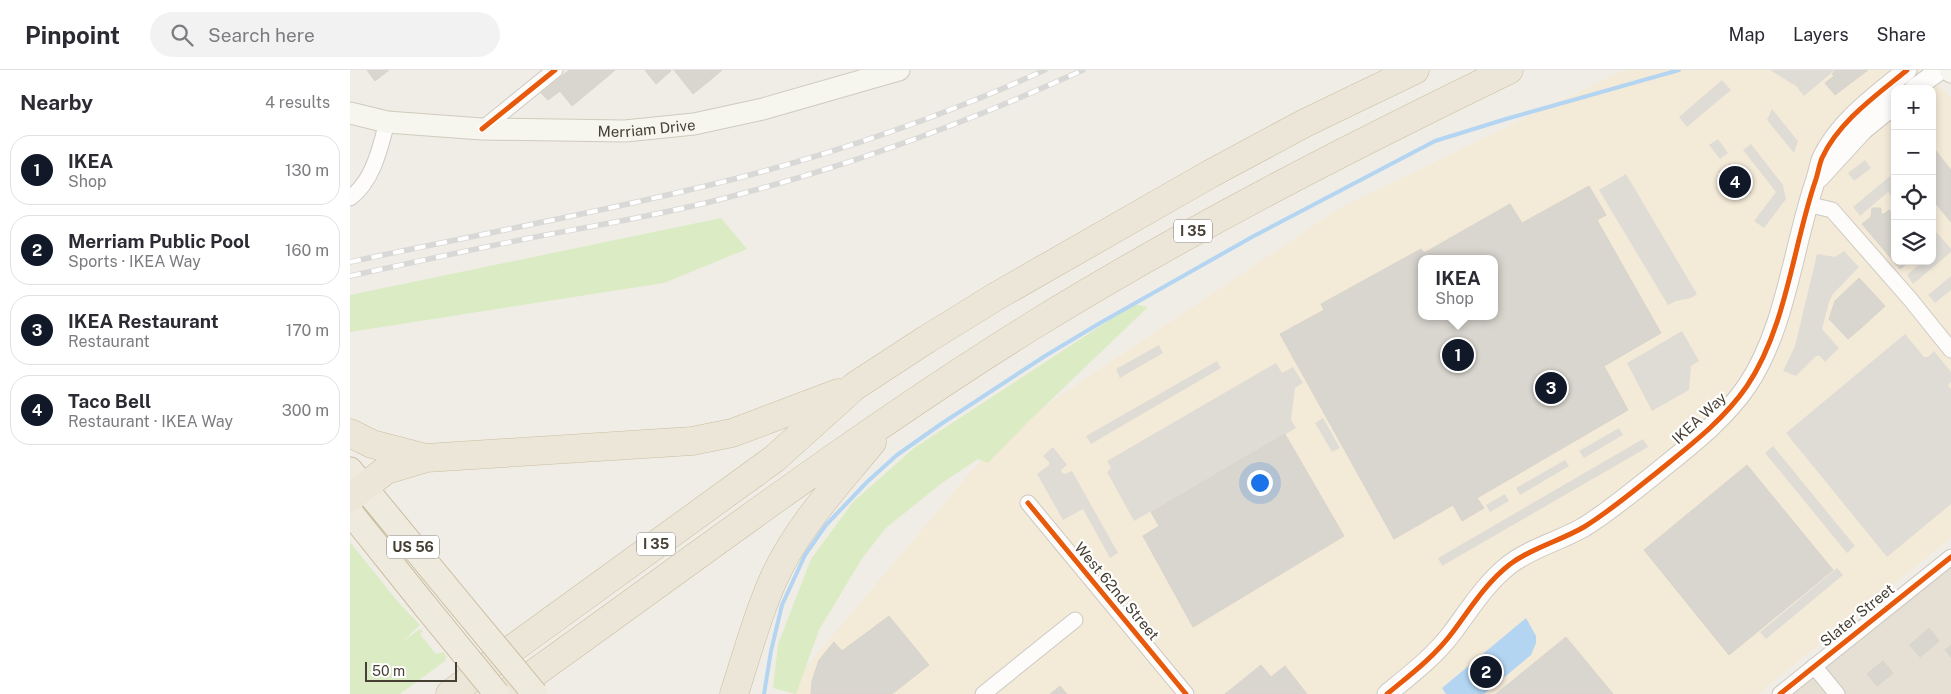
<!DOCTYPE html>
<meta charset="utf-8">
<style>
body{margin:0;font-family:"Public Sans",sans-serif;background:#f2f2f3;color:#2b2b33}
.controls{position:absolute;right:15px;top:15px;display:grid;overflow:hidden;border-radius:10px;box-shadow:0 2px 8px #0003}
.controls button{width:45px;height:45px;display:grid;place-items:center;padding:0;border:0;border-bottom:1px solid #e1e1e2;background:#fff;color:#2b2b33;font:25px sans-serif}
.scale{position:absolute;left:15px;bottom:12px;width:92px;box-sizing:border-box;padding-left:5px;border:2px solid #463f33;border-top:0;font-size:14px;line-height:18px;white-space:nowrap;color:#463f33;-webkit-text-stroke:4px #fff;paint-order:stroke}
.you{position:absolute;left:909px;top:412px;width:18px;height:18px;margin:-12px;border:4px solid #fff;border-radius:50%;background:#1a73e8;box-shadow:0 0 0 8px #1a73e833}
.badge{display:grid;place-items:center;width:32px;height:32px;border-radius:50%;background:#111827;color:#fff;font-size:16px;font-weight:700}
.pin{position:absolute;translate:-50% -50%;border:2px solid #fff;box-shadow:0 1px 5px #0006}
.popup{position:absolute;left:1068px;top:185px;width:80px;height:65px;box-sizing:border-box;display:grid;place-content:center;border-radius:10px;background:#fff;filter:drop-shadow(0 1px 4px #0005);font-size:16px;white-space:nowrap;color:#7c7c81}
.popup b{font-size:19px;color:#2b2b33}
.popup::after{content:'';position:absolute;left:50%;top:100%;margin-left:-10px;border:10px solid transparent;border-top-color:#fff}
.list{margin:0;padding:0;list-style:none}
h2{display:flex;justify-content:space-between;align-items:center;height:65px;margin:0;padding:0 20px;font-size:21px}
h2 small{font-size:16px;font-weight:400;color:#7c7c81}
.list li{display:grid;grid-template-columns:32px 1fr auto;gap:15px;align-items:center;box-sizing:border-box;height:70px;margin:0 10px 10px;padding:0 10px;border:1px solid #e1e1e2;border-radius:20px}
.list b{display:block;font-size:19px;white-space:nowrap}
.list p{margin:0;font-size:16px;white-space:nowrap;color:#7c7c81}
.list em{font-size:16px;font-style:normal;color:#7c7c81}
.icon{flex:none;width:28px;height:28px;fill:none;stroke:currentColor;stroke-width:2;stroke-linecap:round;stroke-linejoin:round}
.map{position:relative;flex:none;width:1601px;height:624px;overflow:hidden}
header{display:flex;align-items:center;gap:30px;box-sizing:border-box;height:70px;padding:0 25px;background:#fff;border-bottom:1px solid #e1e1e2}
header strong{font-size:24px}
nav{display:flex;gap:28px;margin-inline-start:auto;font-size:18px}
.search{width:350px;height:45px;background:#f2f2f3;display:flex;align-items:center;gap:12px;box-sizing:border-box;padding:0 18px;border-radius:28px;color:#7c7c81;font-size:19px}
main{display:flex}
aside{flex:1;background:#fff}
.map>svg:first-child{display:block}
.residential{fill:#e5e0d3}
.commercial{fill:#f4ead8;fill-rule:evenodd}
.green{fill:#dbecc4}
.parking{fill:#dfdcd6}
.water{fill:#b3d5f1}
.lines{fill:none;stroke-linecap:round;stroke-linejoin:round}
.stream{stroke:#b3d5f1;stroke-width:4}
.building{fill:#d9d6cf;stroke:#d8d4cc;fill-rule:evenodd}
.minor-casing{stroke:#ccc9c2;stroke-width:17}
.tertiary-casing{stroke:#ccc9c2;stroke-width:21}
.secondary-casing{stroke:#cfcbbd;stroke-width:23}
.trunk-casing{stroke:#cabda0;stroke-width:27}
.motorway-casing{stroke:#cabda0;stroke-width:29}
.minor{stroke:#fdfcfb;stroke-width:15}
.tertiary{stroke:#fdfcfb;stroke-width:19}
.secondary{stroke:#f6f5ee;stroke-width:21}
.trunk{stroke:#eeeadd;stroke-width:25}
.motorway{stroke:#ece6d8;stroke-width:28}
.rail-casing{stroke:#d8d8d7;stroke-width:5.5}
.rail{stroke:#fff;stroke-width:4;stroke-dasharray:11;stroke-linecap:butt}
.trunk-bridge-casing{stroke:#cabda0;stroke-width:27;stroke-linecap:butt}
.trunk-bridge{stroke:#eeeadd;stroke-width:25}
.cycleway-casing{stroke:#fff;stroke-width:8}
.cycleway{stroke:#e8590c;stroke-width:5}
.labels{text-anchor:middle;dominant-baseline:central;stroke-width:4.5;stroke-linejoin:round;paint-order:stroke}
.shield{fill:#fff;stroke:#7e7970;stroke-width:1}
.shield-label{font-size:14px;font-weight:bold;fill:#463f33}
.street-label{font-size:15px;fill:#463f33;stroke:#fff}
</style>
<header>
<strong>Pinpoint</strong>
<div class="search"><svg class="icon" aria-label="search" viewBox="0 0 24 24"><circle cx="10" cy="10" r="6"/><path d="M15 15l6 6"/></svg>Search here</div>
<nav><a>Map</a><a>Layers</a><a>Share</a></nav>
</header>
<main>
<aside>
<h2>Nearby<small>4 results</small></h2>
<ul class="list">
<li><span class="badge">1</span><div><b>IKEA</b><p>Shop</p></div><em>130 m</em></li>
<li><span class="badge">2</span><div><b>Merriam Public Pool</b><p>Sports · IKEA Way</p></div><em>160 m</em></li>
<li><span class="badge">3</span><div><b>IKEA Restaurant</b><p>Restaurant</p></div><em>170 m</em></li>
<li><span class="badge">4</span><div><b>Taco Bell</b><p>Restaurant · IKEA Way</p></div><em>300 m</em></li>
</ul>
</aside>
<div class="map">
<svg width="1601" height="624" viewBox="0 0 1601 624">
<rect width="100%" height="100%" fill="#f0ede6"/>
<path class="residential" d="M1601,494v130h-161z"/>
<path class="commercial" d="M1274,0h302l25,28v440l-193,156h-967l3,-13 209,-247 337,-226zM1545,19h37v172h-37zM1072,189h72v57h-72z"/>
<path class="green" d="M371,148l26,31 -83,34 -314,49v-37z
M784,234l14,3 -120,115 -40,41 -10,-4 -36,24 -56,45 -23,29 -44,73 -23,64 -23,-6 5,-44 33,-85 42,-57 61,-54z
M0,472l49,61 21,22 -18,17 18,-13 3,2 -3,3 15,19 2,1 6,-2 3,4 -1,5 -45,33h-50z"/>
<path class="parking" d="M1420,0h65l-31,26 -8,-10z
M1372,10l9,10 -44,37 -8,-10z
M1422,39l26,32 -4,12 -27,-33z
M1368,69l10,14 -8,6 -11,-14z
M1401,74l32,41 3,14 -22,29 -10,-7 22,-29 -33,-42z
M1515,90l6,8 -17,13 -6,-8z
M1276,104l71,120 -6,4 -15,3 -8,4 -69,-115z
M1540,106l5,6v18l-7,-8 -28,24 -7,-9z
M1582,157l19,22v3l-38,32 -6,-9 16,-14h9v-7l5,-4 -5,-5z
M1494,181l15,16 -26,27 -4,8 -7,27 17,19 -14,14 -5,-6h-4l-20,20 -13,-5 12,-25 22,-92 18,3z
M1601,206v14l-16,13 -7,-8z
M1332,261l17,30 -8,5 -2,24 -37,21 -25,-48z
M1555,264l19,23h4l6,-6 17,21v10l-3,3 3,4v115l-64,53 -101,-124z
M809,275l4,8 -43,25 -4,-9z
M867,291l4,7 -130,76 -5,-8z
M926,293l6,10 11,-6 10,16 -8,5 -4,32 5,8 -162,93 -27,-49 4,-4 -4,-7z
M973,348l17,30 -8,4 -17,-29z
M1269,358l4,7 -39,23 -5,-7z
M1293,369l5,8 -206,119 -4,-8z
M1423,376l82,100 -8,7 -82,-100z
M703,377l14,18 -6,5 1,3 3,1 7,-3 46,82 -8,5 -27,-49 -20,11 -26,-46 12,-9v-3l-6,-6z
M1215,390l4,6 -49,29 -4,-7z
M1155,424l4,7 -19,11 -4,-7z
M1487,498l6,7 -77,64 -6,-7z"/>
<path class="water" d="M1176,548l10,18v7l-5,12 -47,39h-38l-4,-6z"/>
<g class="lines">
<path class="stream" d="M414,624l7,-43 11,-46 23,-50 21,-30 41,-43 30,-27 44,-31 104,-68 55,-33 152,-86 183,-96 71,-22 173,-49"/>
</g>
<path class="building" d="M17,0h22l-14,11z
M219,0h22l10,12 -29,24 -12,-15 -12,9 -7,-7z
M241,0h24l-14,12z
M295,0h25l1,1 -15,13z
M324,0h34l6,7 -21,17z
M358,0h14l-8,7z
M1486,0h32l-33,25 -10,-12 9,-7 -2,-2z
M1583,77l18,23v52l-19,-23z
M1380,94l21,28 -11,8 -21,-28z
M1239,116l17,29 -9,5 64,113 -57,33 24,44 -151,88 7,10 -22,13 -9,-16 -59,34 -114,-205 44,-24 -3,-6 100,-55 3,4 86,-49 12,19zM1072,189h72v57h-72z
M1522,138h9v6h3l5,-4 6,6v45h24v1l-9,-1 -10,8 -38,-45 9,-7z
M1509,208l26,28 -24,22 -26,-27z
M1485,231l26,27 -13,11 -19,-20z
M935,364l59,102 -151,91 -50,-91 16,-10 -8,-14z
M1397,395l86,105 -104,85 -85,-105z
M539,546l40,49 -37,29h-81l1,-13 7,-21 15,-18 8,9z
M1579,558l10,13 -19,16 -10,-12z
M1216,567l47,57h-117z
M1601,575v12l-6,-7z
M1533,591l10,12 -16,13 -10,-12z
M911,595l10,12 14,-11 22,28h-82z
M710,616l7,8h-17z"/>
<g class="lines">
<g class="minor-casing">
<path id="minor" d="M132,59l73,-59
M0,128c23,-17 30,-49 37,-76
M1457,134l25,6 78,89 41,51
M678,433l158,191
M1464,596l23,28
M633,624l92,-74
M1430,624l171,-137"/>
</g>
<g class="tertiary-casing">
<path id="tertiary" d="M1564,19l26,-19
M1469,108l44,-48 32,-26
M1037,624c23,-19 47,-37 65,-61 18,-24 33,-49 57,-68 22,-17 51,-24 75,-38 26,-16 48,-35 71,-53 33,-27 68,-53 92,-88 39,-58 46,-139 68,-204 3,-8 4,-17 7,-24 17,-37 55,-63 85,-88"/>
</g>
<g class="secondary-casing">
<g id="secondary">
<path d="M1600,0l1,2"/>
<path id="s1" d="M0,43l37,9 95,7 143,2 69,-7 69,-15 136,-39"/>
</g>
</g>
<g class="trunk-casing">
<path id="trunk" d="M0,400l112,136
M0,442l76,95"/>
</g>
<g class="motorway-casing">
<path id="motorway" d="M0,363l22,11 50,13
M0,428l36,-28 40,-12 266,-17 40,-8 106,-40
M100,624l324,-235 81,-73 72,-47 68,-42 215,-123 95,-51 110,-53
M155,624c175,-124 345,-255 527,-368 154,-95 314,-177 477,-256
M384,624c13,-39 23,-79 40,-116 23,-51 63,-93 98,-136"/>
</g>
<use href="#minor" class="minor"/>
<use href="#tertiary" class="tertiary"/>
<use href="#secondary" class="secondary"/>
<use href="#trunk" class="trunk"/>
<use href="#motorway" class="motorway"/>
<g class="rail-casing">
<path id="rail" d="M0,192c131,-28 262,-52 392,-85 103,-27 206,-63 303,-107
M0,206c60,-13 120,-26 180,-38 73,-14 147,-26 218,-46 115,-31 227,-73 335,-122"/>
</g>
<use href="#rail" class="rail"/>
<g class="trunk-bridge-casing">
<path id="trunk-bridge" d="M112,536l73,88
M76,537l71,87"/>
</g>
<use href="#trunk-bridge" class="trunk-bridge"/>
<g class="cycleway-casing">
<path id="cycleway" d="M132,59l73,-59
M678,433l158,191
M1037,624c23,-19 47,-37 65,-61 18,-24 33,-49 57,-68 22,-17 51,-24 75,-38 26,-16 48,-35 71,-53 33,-27 68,-53 92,-88 39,-58 46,-139 68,-204 3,-8 4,-17 7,-24 17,-37 55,-63 85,-88
M1430,624l171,-137"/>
</g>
<use href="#cycleway" class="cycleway"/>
</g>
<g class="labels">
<g class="shield">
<rect x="824" y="149.5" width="38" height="23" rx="4"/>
<rect x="287" y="462.5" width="38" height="23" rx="4"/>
<rect x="37" y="465.5" width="52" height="23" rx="4"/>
</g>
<g class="shield-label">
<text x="843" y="161">I 35</text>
<text x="306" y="474">I 35</text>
<text x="63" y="477">US 56</text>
</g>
<g class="street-label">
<text stroke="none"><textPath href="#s1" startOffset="298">Merriam Drive</textPath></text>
<text transform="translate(1349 348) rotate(-43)">IKEA Way</text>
<text transform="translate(767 521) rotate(50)">West 62nd Street</text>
<text transform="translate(1507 545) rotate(-39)">Slater Street</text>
</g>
</g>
</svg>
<div class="controls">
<button>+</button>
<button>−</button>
<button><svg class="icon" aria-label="locate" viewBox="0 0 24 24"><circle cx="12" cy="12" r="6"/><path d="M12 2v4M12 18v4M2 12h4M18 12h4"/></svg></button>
<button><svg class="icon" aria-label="layers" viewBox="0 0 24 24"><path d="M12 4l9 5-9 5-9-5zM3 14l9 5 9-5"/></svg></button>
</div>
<div class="scale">50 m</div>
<div class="you"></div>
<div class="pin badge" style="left:1108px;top:285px">1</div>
<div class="popup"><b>IKEA</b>Shop</div>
<div class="pin badge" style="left:1136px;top:602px">2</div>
<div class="pin badge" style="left:1201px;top:318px">3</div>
<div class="pin badge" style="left:1385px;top:112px">4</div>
</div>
</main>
